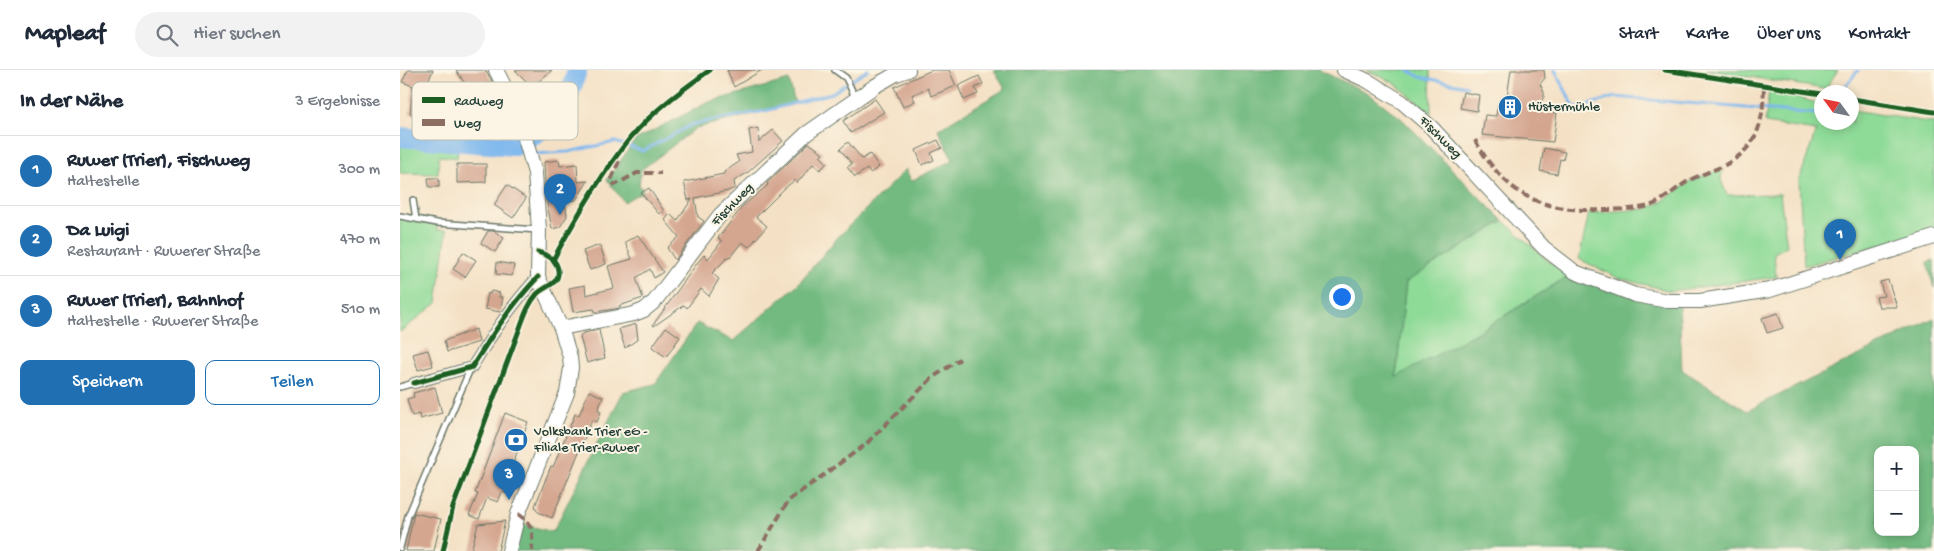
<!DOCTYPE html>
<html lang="de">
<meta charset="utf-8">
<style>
body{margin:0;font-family:"Gochi Hand",sans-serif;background:#f2f2f3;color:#1f2937}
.controls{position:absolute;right:15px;bottom:15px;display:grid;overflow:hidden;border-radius:10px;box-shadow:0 2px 8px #0003}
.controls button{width:45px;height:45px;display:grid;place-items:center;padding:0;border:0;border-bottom:1px solid #e0e1e3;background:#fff;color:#1f2937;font:25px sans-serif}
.compass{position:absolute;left:1414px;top:15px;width:45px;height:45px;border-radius:50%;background:#fff;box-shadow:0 2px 8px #0003;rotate:303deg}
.you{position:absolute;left:941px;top:226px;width:18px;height:18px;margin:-12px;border:4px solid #fff;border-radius:50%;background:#1a73e8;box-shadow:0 0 0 8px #1a73e833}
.badge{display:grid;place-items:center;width:32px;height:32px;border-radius:50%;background:#1f6fb2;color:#fff;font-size:16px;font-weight:700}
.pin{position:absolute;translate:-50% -41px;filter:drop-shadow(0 1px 2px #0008)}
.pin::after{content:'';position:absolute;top:26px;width:18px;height:15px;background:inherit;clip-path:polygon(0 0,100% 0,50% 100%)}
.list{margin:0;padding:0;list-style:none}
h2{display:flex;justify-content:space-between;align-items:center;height:65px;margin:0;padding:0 20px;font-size:21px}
h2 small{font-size:16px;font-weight:400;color:#747a83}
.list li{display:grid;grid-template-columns:32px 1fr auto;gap:15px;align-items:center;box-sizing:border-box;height:70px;padding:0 20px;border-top:1px solid #e0e1e3}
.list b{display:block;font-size:19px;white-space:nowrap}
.list p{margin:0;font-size:16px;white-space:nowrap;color:#747a83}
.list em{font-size:16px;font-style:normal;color:#747a83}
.actions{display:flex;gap:10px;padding:15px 20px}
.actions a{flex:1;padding:11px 0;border:1px solid #1f6fb2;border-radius:10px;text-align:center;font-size:18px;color:#1f6fb2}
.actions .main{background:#1f6fb2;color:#fff}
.icon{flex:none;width:28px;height:28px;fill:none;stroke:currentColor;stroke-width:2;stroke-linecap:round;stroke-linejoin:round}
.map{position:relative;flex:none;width:1534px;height:481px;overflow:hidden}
header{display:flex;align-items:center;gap:30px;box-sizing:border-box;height:70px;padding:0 25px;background:#fff;border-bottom:1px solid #e0e1e3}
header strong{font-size:24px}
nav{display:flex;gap:28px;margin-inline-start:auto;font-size:18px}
.search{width:350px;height:45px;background:#f2f2f3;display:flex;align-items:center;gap:12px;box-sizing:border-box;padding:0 18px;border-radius:28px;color:#747a83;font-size:19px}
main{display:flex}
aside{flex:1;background:#fff}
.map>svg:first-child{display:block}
.green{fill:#8eda97;stroke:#568c66}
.forest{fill:#72ba80;stroke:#487c5a;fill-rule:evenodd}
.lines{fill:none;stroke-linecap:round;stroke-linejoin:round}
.stream{stroke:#7db7ee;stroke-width:3}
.river{stroke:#7db7ee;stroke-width:20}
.building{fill:#d4a58f}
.lane-casing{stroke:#6a7667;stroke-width:8}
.street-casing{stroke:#6a7667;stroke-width:12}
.secondary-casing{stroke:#6a7667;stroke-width:16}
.lane{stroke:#fff;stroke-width:5}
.street{stroke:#fff;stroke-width:10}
.secondary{stroke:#fff;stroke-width:14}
.quiet{stroke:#8d6e63;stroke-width:4;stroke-dasharray:8 4;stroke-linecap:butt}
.cycleway-casing{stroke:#fcf5e5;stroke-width:8}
.cycleway{stroke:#1b5e20;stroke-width:5}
.labels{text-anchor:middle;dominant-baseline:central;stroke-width:4;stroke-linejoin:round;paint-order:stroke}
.poi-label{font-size:14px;fill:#1f3d34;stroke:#fcf5e5;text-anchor:start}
.street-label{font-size:14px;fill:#1f3d34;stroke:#fcf5e5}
.key{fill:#fcf5e5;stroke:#babeb0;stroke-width:1}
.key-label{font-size:14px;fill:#1f3d34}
</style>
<header>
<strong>Mapleaf</strong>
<div class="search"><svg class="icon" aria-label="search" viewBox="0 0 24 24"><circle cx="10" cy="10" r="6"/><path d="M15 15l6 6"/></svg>Hier suchen</div>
<nav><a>Start</a><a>Karte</a><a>Über uns</a><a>Kontakt</a></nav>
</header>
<main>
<aside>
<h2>In der Nähe<small>3 Ergebnisse</small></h2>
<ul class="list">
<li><span class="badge">1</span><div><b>Ruwer (Trier), Fischweg</b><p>Haltestelle</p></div><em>300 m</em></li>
<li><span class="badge">2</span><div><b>Da Luigi</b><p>Restaurant · Ruwerer Straße</p></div><em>470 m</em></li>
<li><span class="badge">3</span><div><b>Ruwer (Trier), Bahnhof</b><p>Haltestelle · Ruwerer Straße</p></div><em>510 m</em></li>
</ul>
<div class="actions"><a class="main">Speichern</a><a>Teilen</a></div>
</aside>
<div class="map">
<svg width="1534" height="481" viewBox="0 0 1534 481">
<rect width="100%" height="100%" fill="#fcf5e5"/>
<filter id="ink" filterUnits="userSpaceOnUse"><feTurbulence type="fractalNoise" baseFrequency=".02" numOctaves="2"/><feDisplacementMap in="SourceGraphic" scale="10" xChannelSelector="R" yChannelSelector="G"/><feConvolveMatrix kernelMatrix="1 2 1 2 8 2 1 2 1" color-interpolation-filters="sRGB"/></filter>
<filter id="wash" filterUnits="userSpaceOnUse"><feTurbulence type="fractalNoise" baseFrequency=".0096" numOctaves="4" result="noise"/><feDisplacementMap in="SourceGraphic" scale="20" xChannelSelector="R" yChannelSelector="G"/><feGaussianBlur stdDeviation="1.12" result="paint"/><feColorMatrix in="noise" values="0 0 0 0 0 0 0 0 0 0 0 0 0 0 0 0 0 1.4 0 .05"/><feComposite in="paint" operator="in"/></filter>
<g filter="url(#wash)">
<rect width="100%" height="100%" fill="#f4e1c5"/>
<path class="green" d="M967,0h63l1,43 -37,-30z
M1307,0h131l-13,19z
M1369,20l52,14 1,18h30v-12l82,13v107l-130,36 -5,-85 17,-50 -51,-8z
M0,61l60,4 -3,23 -18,-2 -1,18 -38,-1z
M1322,99l-1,11 6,15 53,-1 7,52 -13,7 2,24 -105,14 -53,-13 -39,-19 10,-46 57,-4 17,-8 29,-21z
M0,147l38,8 -1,5h10l-10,73 -37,29z
M1104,151l44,40 27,11 -94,58 -85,48 10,-96z"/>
<path class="forest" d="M594,0h325l49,23 34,26 101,102 -97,61 -10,95 86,-47 93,-58 104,30 3,68 65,41 187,-93v233h-1422l6,-28 35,9 70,-140 32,-8 42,-61 36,18 64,-56 42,-49 67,-67 5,12 42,-21 -15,-31 67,-40zM1478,380h37v82h-37z
M389,10l6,24 -99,24 -55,42 -2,15 4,6 -19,11 -17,-22 28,-40 74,-38z
M1534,190v28l-7,-26z"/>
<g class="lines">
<path class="stream" d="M1008,0l12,7 47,9
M1155,0l20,39
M1441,22l17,-22
M1158,38l17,1 40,-12 203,17 4,-2
M115,76l8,4
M133,84l35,-2 47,-10 28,9 50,-27 72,-13 67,-18 36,-23"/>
<path class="river" d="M0,67l115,9 34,-21 23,-38 5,-17"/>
</g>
<g id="blocks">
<path class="building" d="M8,0h25l-11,26 -2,19 -10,-1 3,-28 -11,-4z
M56,0h29l7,11 -20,13z
M115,0h37l-14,12 -2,-1 -5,5z
M327,0h35l-28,17z
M532,0h17l7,16 -25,10 -3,-8 -16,7 3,6 -12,6 -9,-20z
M1111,0h33l1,8 -5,6 4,8v5l-8,13 21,3 -4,29 -71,-7 3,-20 11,1 2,-13 8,1z
M579,6l4,8 -8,4 3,6 -14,6 -6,-14z
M1063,22l16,3 -2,16 -17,-3z
M475,29l9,13 -33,21 -8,-12z
M358,58l1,14 14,-12 10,11 -36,32 -13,8 1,7 -7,3 -33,7 3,19 6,4 -29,39 -8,-12 12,-11 -14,-17 5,-6 7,7 15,-22 -4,1 -4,-18 40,-8v-2l15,-10 -3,-7 16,-3 -3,-22z
M538,70l4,8 -11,5 3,7 -12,5 -6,-15z
M448,72l14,17 8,-5 9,13 -9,6 -3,-4 -12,8 -8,-10 5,-3 -12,-15z
M409,73l14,10 -3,3 7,7 -7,7 -7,-6 -16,19 -2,-3 -10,8 -29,29 11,9 -18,21 -7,-5 -12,15 -1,-1 -17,17 7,6 -10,17 -8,-7 -14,19 -3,-3 -30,21 -1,-1 45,-63 6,-7 4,4 14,-18 -4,-3 25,-32 25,-21 -1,-2z
M1144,78l21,4 -2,8 -3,-1 -3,15 -17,-3z
M159,90l1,6 17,-2 1,18 10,-1 -12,19 -11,1 2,15 -7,11 -8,2 -6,-31 -2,-36z
M57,94h29v18l-29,1z
M28,108h11v9h-10z
M107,115l19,13 -13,20 -19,-13z
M249,118l15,23 -5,3 -18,-21z
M88,161h6l10,7 -9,14 -14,-9z
M238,165l25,37 -9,6 -4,-9 -14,9 7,20 -24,8 1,2 -25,4 -1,-3 -21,3 -4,-24 16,-3 1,10 28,-7 -6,-22 24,-7 -7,-17z
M200,175l6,19 -16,6 -7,-19z
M63,182l13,8 -11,17 -12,-8z
M97,192l17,3 -2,11 -16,-2z
M1488,210l9,27h-18l-3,-10 8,-1 -4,-14z
M91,221l9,2 -1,4h4l-3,15 -15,-3 3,-16 2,1z
M1378,243l5,15 -16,5 -5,-15z
M236,254l2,15 -13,9 -6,-19z
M266,257l14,10 -14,20 -14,-10z
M76,259l3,13 -32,10 -3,-11z
M199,260l6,28 -18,5 -7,-26 3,-4z
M28,280l5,16 -15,4 -5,-16z
M35,317l7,26 -22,6 -1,-5 -7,2 -5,-17 7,-2 -1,-4z
M189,321l14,6 -5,13 3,2 -4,10 -5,-2 -40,98 -14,-6 -3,-6 16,-40 2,1 22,-53 4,1z
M105,343l23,9 -21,58 6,3 -5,11 -6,-2 -4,10 -11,-4 -8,21 -10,-4 9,-21 -3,-1z
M14,443l27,6 -7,32h-28z
M105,451l-7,30h-27l7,-27z"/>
</g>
</g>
<g filter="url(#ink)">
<use href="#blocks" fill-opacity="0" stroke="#6a7667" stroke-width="1"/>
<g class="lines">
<g class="lane-casing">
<path id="lane" d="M435,0l11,8 10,21
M13,130l3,19
M0,146l37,7 101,7
M0,317l14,-4
M0,478l8,-32 63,-149"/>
</g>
<g class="street-casing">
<path id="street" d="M14,313l58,-16c20,-32 40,-63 66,-90"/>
</g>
<g class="secondary-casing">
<path id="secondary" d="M96,0l22,44 17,59 4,57 -1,47 23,51 9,29 1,11 -4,25 -49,121 -9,37
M944,0l24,11 34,21 29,25 113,121 31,24 60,23 33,6h32l70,-11 164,-53
M161,258l73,-14 10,-4 10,-8 66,-87 86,-81 69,-48 21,-12 12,-4"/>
</g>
<use href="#lane" class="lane"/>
<use href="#street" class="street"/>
<use href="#secondary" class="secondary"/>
<path class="quiet" d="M1075,70c32,57 67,72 131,70 15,-1 32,0 46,-5 14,-6 24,-17 38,-25 11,-6 23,-9 35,-15 35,-19 38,-44 39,-80
M219,91l-8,19 4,5 22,-12h24
M118,444c17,12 14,18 14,37
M358,481l31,-51 76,-55 67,-67 28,-19"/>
<g class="cycleway-casing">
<path id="cycleway" d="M1265,0l157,24
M1452,29l82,13
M153,190c23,-43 48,-86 78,-123 22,-26 51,-47 79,-67
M14,313l58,-16c20,-32 40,-63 66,-90
M43,481l10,-44 68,-182c4,-11 8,-22 16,-31 5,-5 11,-7 16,-11 8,-6 6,-18 -1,-24 -3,-3 -9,-5 -14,-7"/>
</g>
<use href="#cycleway" class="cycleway"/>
</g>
</g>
<defs>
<g id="building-disc" transform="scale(1.25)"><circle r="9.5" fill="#1f6fb2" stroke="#fcf5e5"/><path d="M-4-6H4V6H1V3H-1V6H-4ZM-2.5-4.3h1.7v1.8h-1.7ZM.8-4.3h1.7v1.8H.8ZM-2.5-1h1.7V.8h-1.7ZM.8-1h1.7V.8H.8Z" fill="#fff"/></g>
<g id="bank-disc" transform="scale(1.25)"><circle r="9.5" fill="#1f6fb2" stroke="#fcf5e5"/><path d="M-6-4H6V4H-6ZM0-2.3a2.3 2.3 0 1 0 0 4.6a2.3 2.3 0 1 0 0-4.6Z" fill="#fff"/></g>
</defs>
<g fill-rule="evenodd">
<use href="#building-disc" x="1110" y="37"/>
<use href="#bank-disc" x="116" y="370"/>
</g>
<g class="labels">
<g class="poi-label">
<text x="1128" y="37">Hüstermühle</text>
<text x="134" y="362">Volksbank Trier eG -<tspan x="134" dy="16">Filiale Trier-Ruwer</tspan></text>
</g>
<g class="street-label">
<text transform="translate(1040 68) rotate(45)">Fischweg</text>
<text transform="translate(333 135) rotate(-46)">Fischweg</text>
</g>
</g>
<rect x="12" y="12" width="166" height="58" rx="8" class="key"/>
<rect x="22" y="27" width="23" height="6" fill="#1b5e20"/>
<rect x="22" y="49" width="23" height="7" fill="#8d6e63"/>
<g class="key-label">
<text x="54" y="35">Radweg</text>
<text x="54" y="57">Weg</text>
</g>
</svg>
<div class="controls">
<button>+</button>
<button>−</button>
</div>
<svg class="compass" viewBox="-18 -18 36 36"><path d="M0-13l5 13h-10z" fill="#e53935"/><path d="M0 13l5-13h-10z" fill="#747a83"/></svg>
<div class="you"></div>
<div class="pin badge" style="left:1440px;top:190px">1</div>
<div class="pin badge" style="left:160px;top:145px">2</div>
<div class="pin badge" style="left:109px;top:430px">3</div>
</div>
</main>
